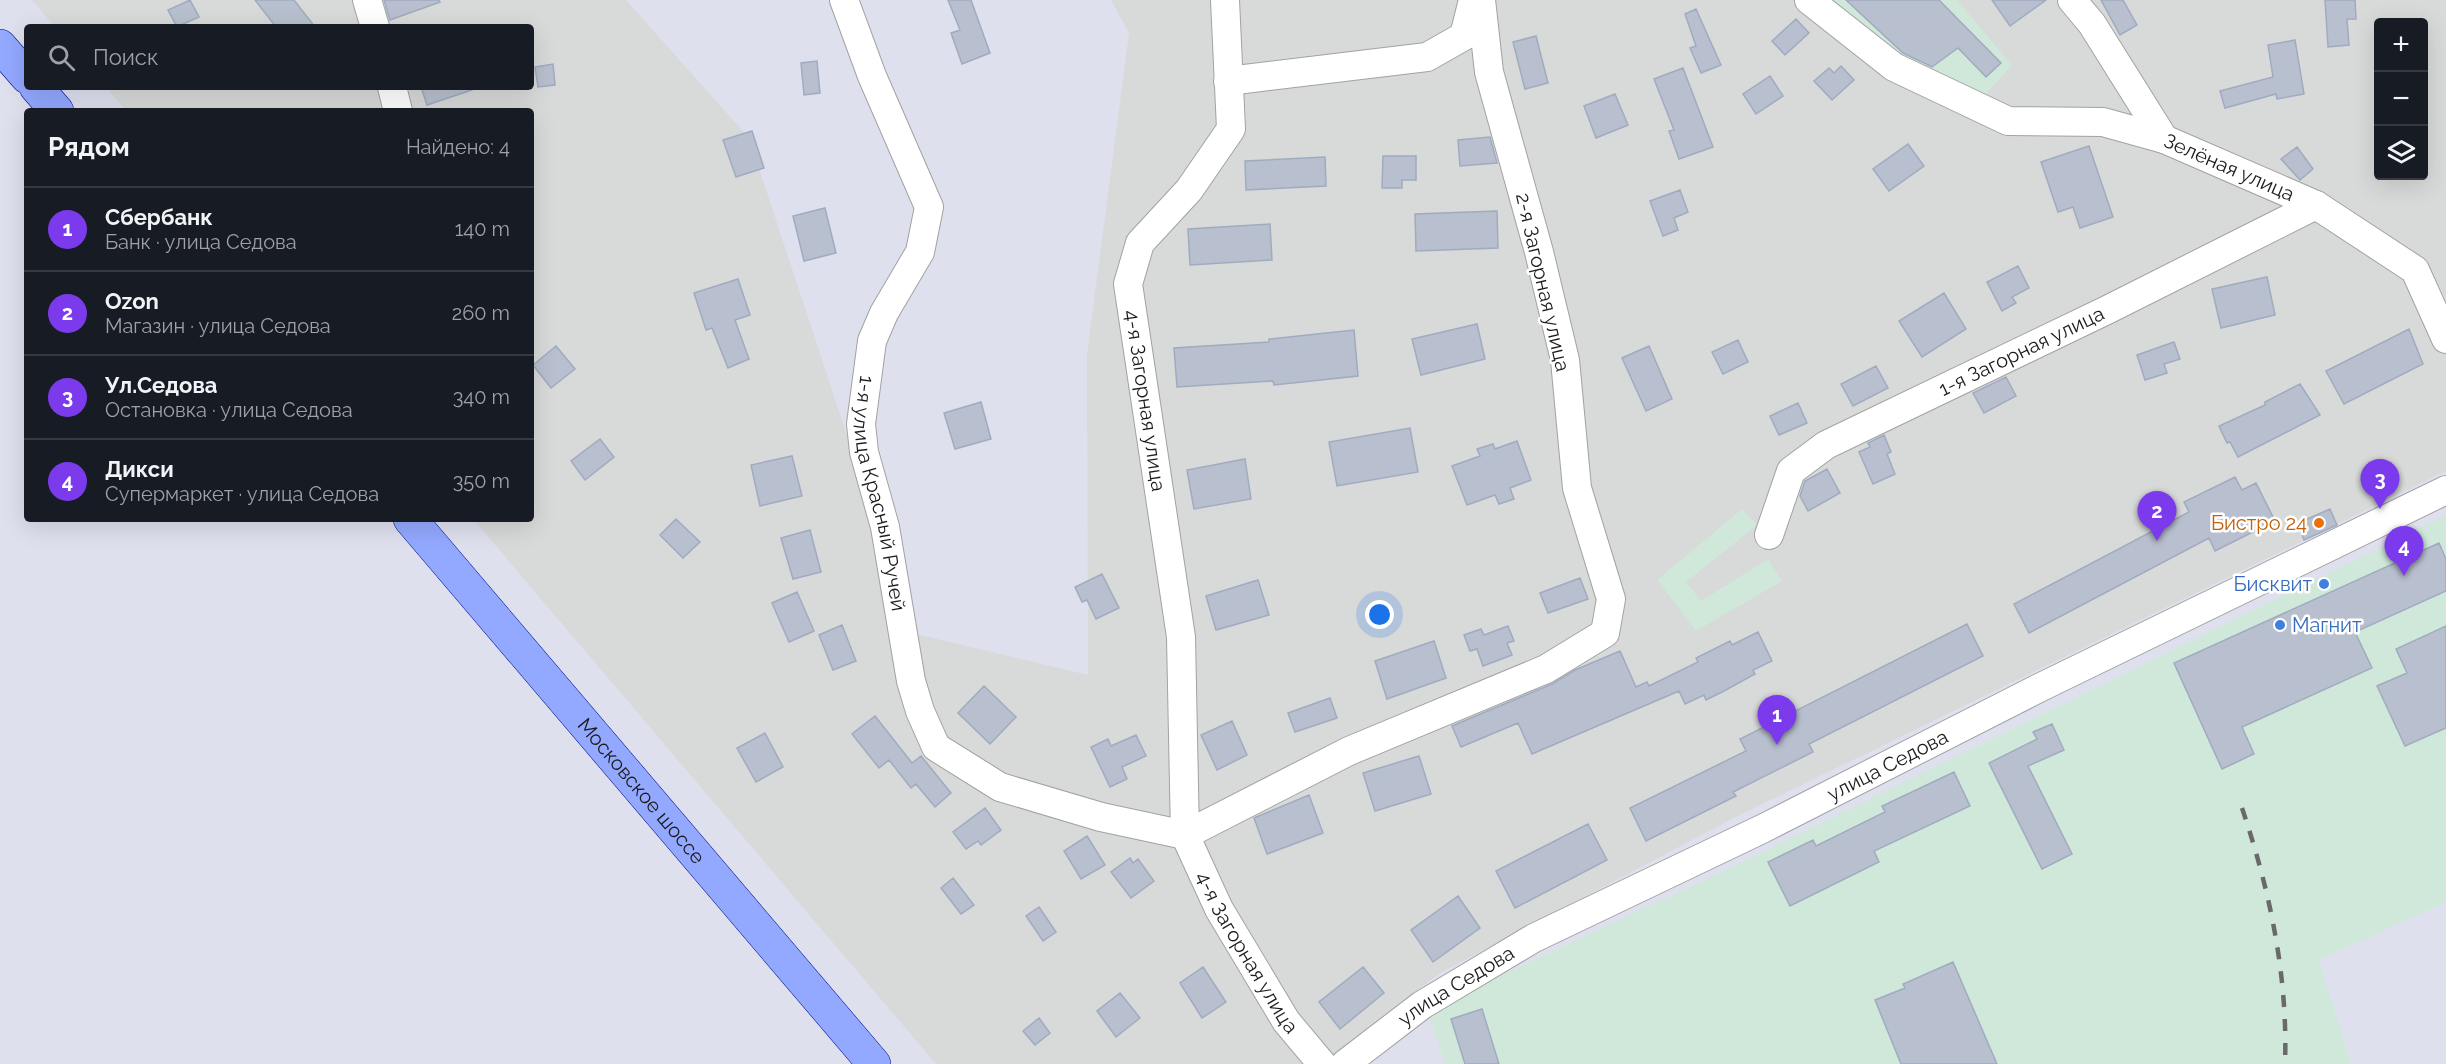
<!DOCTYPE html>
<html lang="ru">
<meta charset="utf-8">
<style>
body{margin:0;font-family:Raleway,sans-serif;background:#20242c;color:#f1f3f6}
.controls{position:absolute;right:18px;top:18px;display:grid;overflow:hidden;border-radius:6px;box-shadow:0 6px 24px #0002}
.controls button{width:54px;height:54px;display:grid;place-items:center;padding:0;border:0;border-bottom:2px solid #363941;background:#171b24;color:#f1f3f6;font:30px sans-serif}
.you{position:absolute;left:1380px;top:615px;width:21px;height:21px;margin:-15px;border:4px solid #fff;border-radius:50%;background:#1a73e8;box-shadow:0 0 0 9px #1a73e833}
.badge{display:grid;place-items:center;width:39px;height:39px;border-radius:50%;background:#7c3aed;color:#fff;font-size:20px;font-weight:700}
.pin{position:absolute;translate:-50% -50px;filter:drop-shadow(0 2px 3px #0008)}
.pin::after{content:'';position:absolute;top:32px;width:21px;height:18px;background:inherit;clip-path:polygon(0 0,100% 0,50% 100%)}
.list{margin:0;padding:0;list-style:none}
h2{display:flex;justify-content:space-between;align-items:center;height:78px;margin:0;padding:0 24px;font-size:26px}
h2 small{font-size:20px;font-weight:400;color:#9ea1a6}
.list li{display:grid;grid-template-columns:39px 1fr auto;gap:18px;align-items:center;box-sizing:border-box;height:84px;padding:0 24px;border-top:2px solid #363941}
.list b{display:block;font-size:22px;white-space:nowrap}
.list p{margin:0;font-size:20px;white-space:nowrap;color:#9ea1a6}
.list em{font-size:20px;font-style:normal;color:#9ea1a6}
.icon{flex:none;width:33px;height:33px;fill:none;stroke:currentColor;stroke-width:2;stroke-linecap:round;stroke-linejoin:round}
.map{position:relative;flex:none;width:2446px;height:1064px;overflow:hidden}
.search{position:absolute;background:#171b24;box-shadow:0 6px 24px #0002;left:24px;top:24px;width:510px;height:66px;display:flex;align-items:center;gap:15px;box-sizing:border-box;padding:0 21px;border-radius:6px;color:#9ea1a6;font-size:22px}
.panel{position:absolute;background:#171b24;box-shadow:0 6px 24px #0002;left:24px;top:108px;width:510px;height:414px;border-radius:6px}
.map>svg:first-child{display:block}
.residential{fill:#d8d9d9;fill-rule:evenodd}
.industrial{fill:#d0e8da}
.building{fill:#b8bfce;stroke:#a0abc0;stroke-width:1.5}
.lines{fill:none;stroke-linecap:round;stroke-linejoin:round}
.minor-casing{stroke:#a2a2a2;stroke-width:30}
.major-casing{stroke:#000e92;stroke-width:34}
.minor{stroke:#fff;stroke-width:28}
.major{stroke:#93a8ff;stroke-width:33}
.rail{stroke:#696969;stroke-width:4.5;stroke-dasharray:12 12;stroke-linecap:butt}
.food-dot{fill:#e8710a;stroke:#fff;stroke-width:2}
.shop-dot{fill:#3f7fe0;stroke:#fff;stroke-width:2}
.labels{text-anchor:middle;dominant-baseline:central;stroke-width:5;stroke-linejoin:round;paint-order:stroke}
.street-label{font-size:20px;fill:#1b1b1b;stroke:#fff}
.food-label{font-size:20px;fill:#c56008;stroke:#fff;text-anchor:end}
.shop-label{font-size:20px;fill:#366cbe;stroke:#fff;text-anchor:end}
</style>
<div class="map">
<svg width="2446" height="1064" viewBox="0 0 2446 1064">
<rect width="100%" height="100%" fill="#dfe0ee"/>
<path class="residential" d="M32,0h594l123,138 163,495 176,42 -1,-320 42,-322 -18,-33h1335v471l-712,347 -294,155 -119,91h-385l-463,-545h58v-408h-405l-20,-24h425v-60h-476zM2378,22h46v154h-46z"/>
<path class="industrial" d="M1814,0h143l55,65 -45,50z
M1742,509l15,16 -71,57 15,19 67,-42 14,22 -86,50 -39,-51z
M2446,515v387l-127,58 32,104h-906l-18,-54 299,-140z"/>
<path class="building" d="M190,0l9,17 -22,10 -9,-17z
M255,0h39l21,27h-39z
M384,0h55l1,2 -50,18z
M948,0h23l19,53 -28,11 -11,-31 9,-3z
M1846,0h93l62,63 -15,14 -28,-29 -26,19 -29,-14z
M1992,0h54l-36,26z
M2101,0h22l14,25 -17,10z
M2325,0h30l1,19h-9l2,26 -21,2z
M1696,9l25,56 -20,8 -11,-25 6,-2 -11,-32z
M1796,19l13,14 -24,22 -13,-14z
M1536,36l12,47 -23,6 -12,-47z
M2295,40l9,54 -27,5 -1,-5 -51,14 -5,-17 53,-14 -5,-32z
M817,61l3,32 -16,2 -3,-32z
M553,64l2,21 -17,2 -3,-20z
M1841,66l13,14 -22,20 -18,-19 15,-13 5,5z
M1683,68l30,79 -34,12 -10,-28 5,-1 -20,-51z
M1770,76l13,20 -27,18 -13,-20z
M421,87h51v3l-45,15z
M1615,94l13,31 -32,13 -12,-32z
M752,131l12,37 -28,9 -13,-37z
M1490,137l7,26 -37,3 -2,-26z
M1908,144l16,22 -35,25 -16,-22z
M2089,146l24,71 -33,11 -7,-21 -15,5 -17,-50z
M2297,147l16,22 -13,11 -19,-21z
M1383,156h33v24h-14v8h-20z
M1325,157l1,29 -80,4 -1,-29z
M1680,190l8,22 -14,6 4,12 -15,6 -13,-35z
M825,208l11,45 -32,8 -11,-45z
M1497,211l1,37 -82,3 -1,-37z
M1270,224l2,36 -82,5 -2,-36z
M2018,266l11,22 -17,9 4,6 -14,8 -15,-29z
M2267,277l8,38 -54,13 -9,-39z
M738,279l12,36 -15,5 14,39 -21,9 -16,-40 -6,2 -12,-37z
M1944,293l22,36 -44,28 -23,-36z
M1477,324l8,35 -64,16 -9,-36z
M2409,329l14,35 -79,40 -18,-33z
M1354,330l4,46 -84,9 -1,-4 -96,6 -3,-39 95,-6v-3z
M1738,340l10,22 -25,12 -11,-22z
M2174,342l6,17 -16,5 3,9 -22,7 -8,-25z
M556,346l19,23 -24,19 -18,-23z
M1649,346l23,53 -26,12 -24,-53z
M1876,366l12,22 -35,18 -12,-22z
M2006,377l10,19 -32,17 -11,-20z
M2300,384l20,31 -82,42 -8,-15 -3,1 -8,-17 46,-21v-3z
M981,402l10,37 -36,10 -11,-36z
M1798,403l9,20 -28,12 -9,-19z
M1410,428l8,44 -81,14 -8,-44z
M1884,435l7,17 -4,2 8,20 -22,10 -14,-32 11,-5 -2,-4z
M600,439l14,18 -29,23 -14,-19z
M1517,441l14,39 -21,8 4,11 -15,5 -4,-9 -28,10 -15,-39 28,-10 -3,-7 16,-5 2,5z
M792,456l10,40 -42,10 -9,-41z
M1245,459l6,40 -57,10 -7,-39z
M1827,469l13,24 -32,18 -8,-15 5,-15z
M2235,477l7,13 14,-7 19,38 -60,30 -6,-13 -180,95 -15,-29 175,-92 -5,-10z
M2330,509l7,16 -33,15 -5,-14 6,-6z
M676,519l24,23 -17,16 -23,-23z
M810,530l11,42 -28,7 -12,-41z
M2439,543l7,16v32l-91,41 17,36 -130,59 12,27 -32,15 -48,-106z
M1102,574l17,34 -23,11 -9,-19 -5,2 -7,-15z
M1580,578l8,21 -40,14 -8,-20z
M1258,580l11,35 -53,15 -10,-34z
M797,592l17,39 -25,11 -17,-39z
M1967,624l16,32 -174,88 4,8 -80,40 3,4 -90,45 -16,-33 116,-57 -6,-12z
M842,625l14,36 -23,9 -14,-35z
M1508,626l6,15 -7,2 5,12 -29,11 -6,-17 -7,2 -6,-16 17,-6 3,6z
M2446,626v102l-41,18 -28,-60 30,-13 -11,-24z
M1758,632l14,29 -19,9 2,4 -31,17 -18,9 -2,-5 -19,9 -6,-13 -147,63 -14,-31 -57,24 -9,-21 100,-42 23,-14 45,-19 16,36 11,-5 2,4 49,-24 -2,-4 34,-17 2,4z
M1434,641l12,37 -59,21 -12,-38z
M984,686l32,31 -26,27 -32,-31z
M1330,698l7,20 -42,14 -7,-19z
M875,716l37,47 9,-7 30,37 -16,14 -19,-23 -5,4 -22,-28 -10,8 -27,-34z
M1232,721l15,34 -30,15 -16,-35z
M2052,724l12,26 -36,16 44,88 -30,15 -53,-106 48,-24 -4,-7z
M765,733l18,34 -27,15 -19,-34z
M1136,735l10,21 -24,11 5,12 -17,8 -19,-40 17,-8 3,7z
M1419,756l12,38 -56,17 -12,-38z
M1954,772l16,34 -96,45 5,11 -89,44 -22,-44 45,-22 3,6 69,-34 -3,-6z
M1309,795l14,38 -56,21 -13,-36z
M985,808l16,22 -20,15 -3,-4 -12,8 -13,-17z
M1588,824l19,36 -92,48 -19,-37z
M1087,836l18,29 -24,14 -17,-28z
M1130,858l3,5 5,-4 16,22 -23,17 -20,-26z
M953,878l21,27 -13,9 -20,-26z
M1458,896l22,32 -47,34 -22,-32z
M1039,907l17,25 -13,9 -17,-25z
M1953,962l44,102h-96l-26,-64 30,-12 -2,-4z
M1203,967l23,35 -24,16 -22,-35z
M1363,967l21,26 -44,36 -21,-27z
M1120,993l20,25 -24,19 -19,-26z
M1482,1009l17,55h-34l-14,-45z
M1039,1018l11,15 -15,12 -12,-14z"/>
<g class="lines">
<g class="minor-casing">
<g id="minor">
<path d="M367,0l8,27"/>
<path id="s1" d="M844,0l28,76 57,131 -9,45 -36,61 -12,28 -11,83 3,28 21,75 26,154 9,30 16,36 64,40 101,30 84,18 164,-84 197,-82 59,-36 6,-34 -34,-111 -12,-128 -26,-108 -50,-180 -8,-72"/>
<path id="s2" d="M1225,0l6,129 -42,61 -49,53 -12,41 53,353 4,198 34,74 67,112 36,43"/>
<path d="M1809,0l85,67 114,54 95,1 61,17"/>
<path id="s3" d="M2072,0l20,24 72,115 152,66 99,65 31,69"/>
<path d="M1228,81l199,-24 37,-21 9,-36"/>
<path d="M392,87l6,24"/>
<path id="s4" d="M1769,535l22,-64 35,-26 281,-135 209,-105"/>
<path id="s5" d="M1345,1064l77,-59 112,-67 228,-109 277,-141 407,-198"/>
</g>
</g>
<g class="major-casing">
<g id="major">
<path d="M0,46l27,31"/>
<path d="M36,87l21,24"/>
<path id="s6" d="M410,519l464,545"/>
</g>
</g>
<use href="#minor" class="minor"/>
<use href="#major" class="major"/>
<path class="rail" d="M2242,808c28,83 46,168 43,256"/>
</g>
<circle class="food-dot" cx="2319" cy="523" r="6"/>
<g class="shop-dot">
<circle cx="2324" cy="584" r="6"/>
<circle cx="2280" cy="625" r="6"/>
</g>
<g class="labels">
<g class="street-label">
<text stroke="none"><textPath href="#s3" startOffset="238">Зелёная улица</textPath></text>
<text transform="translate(1543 282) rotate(77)">2-я Загорная улица</text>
<text stroke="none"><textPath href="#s4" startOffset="328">1-я Загорная улица</textPath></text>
<text stroke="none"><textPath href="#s2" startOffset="436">4-я Загорная улица</textPath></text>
<text stroke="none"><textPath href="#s1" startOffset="526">1-я улица Красный Ручей</textPath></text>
<text stroke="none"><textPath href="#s5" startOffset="621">улица Седова</textPath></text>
<text stroke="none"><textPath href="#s6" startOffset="357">Московское шоссе</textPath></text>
<text stroke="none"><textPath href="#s2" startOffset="1006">4-я Загорная улица</textPath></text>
<text stroke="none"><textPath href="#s5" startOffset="136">улица Седова</textPath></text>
</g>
<g class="food-label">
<text x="2307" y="523">Бистро 24</text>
</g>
<g class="shop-label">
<text x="2312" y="584">Бисквит</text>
<text x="2292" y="625" text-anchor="start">Магнит</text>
</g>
</g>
</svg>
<div class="controls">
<button>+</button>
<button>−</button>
<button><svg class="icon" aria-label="layers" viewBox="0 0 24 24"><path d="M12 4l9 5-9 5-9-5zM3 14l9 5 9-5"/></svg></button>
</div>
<div class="you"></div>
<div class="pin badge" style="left:1777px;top:745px">1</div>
<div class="pin badge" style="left:2157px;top:541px">2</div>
<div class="pin badge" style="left:2380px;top:509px">3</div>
<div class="pin badge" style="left:2404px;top:576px">4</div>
<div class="search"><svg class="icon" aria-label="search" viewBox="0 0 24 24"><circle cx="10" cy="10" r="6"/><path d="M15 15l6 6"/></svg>Поиск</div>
<section class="panel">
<h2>Рядом<small>Найдено: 4</small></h2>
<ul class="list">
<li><span class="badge">1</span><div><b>Сбербанк</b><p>Банк · улица Седова</p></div><em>140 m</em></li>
<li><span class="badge">2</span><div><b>Ozon</b><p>Магазин · улица Седова</p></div><em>260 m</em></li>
<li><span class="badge">3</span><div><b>Ул.Седова</b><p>Остановка · улица Седова</p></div><em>340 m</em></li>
<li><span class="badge">4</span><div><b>Дикси</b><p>Супермаркет · улица Седова</p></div><em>350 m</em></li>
</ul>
</section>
</div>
